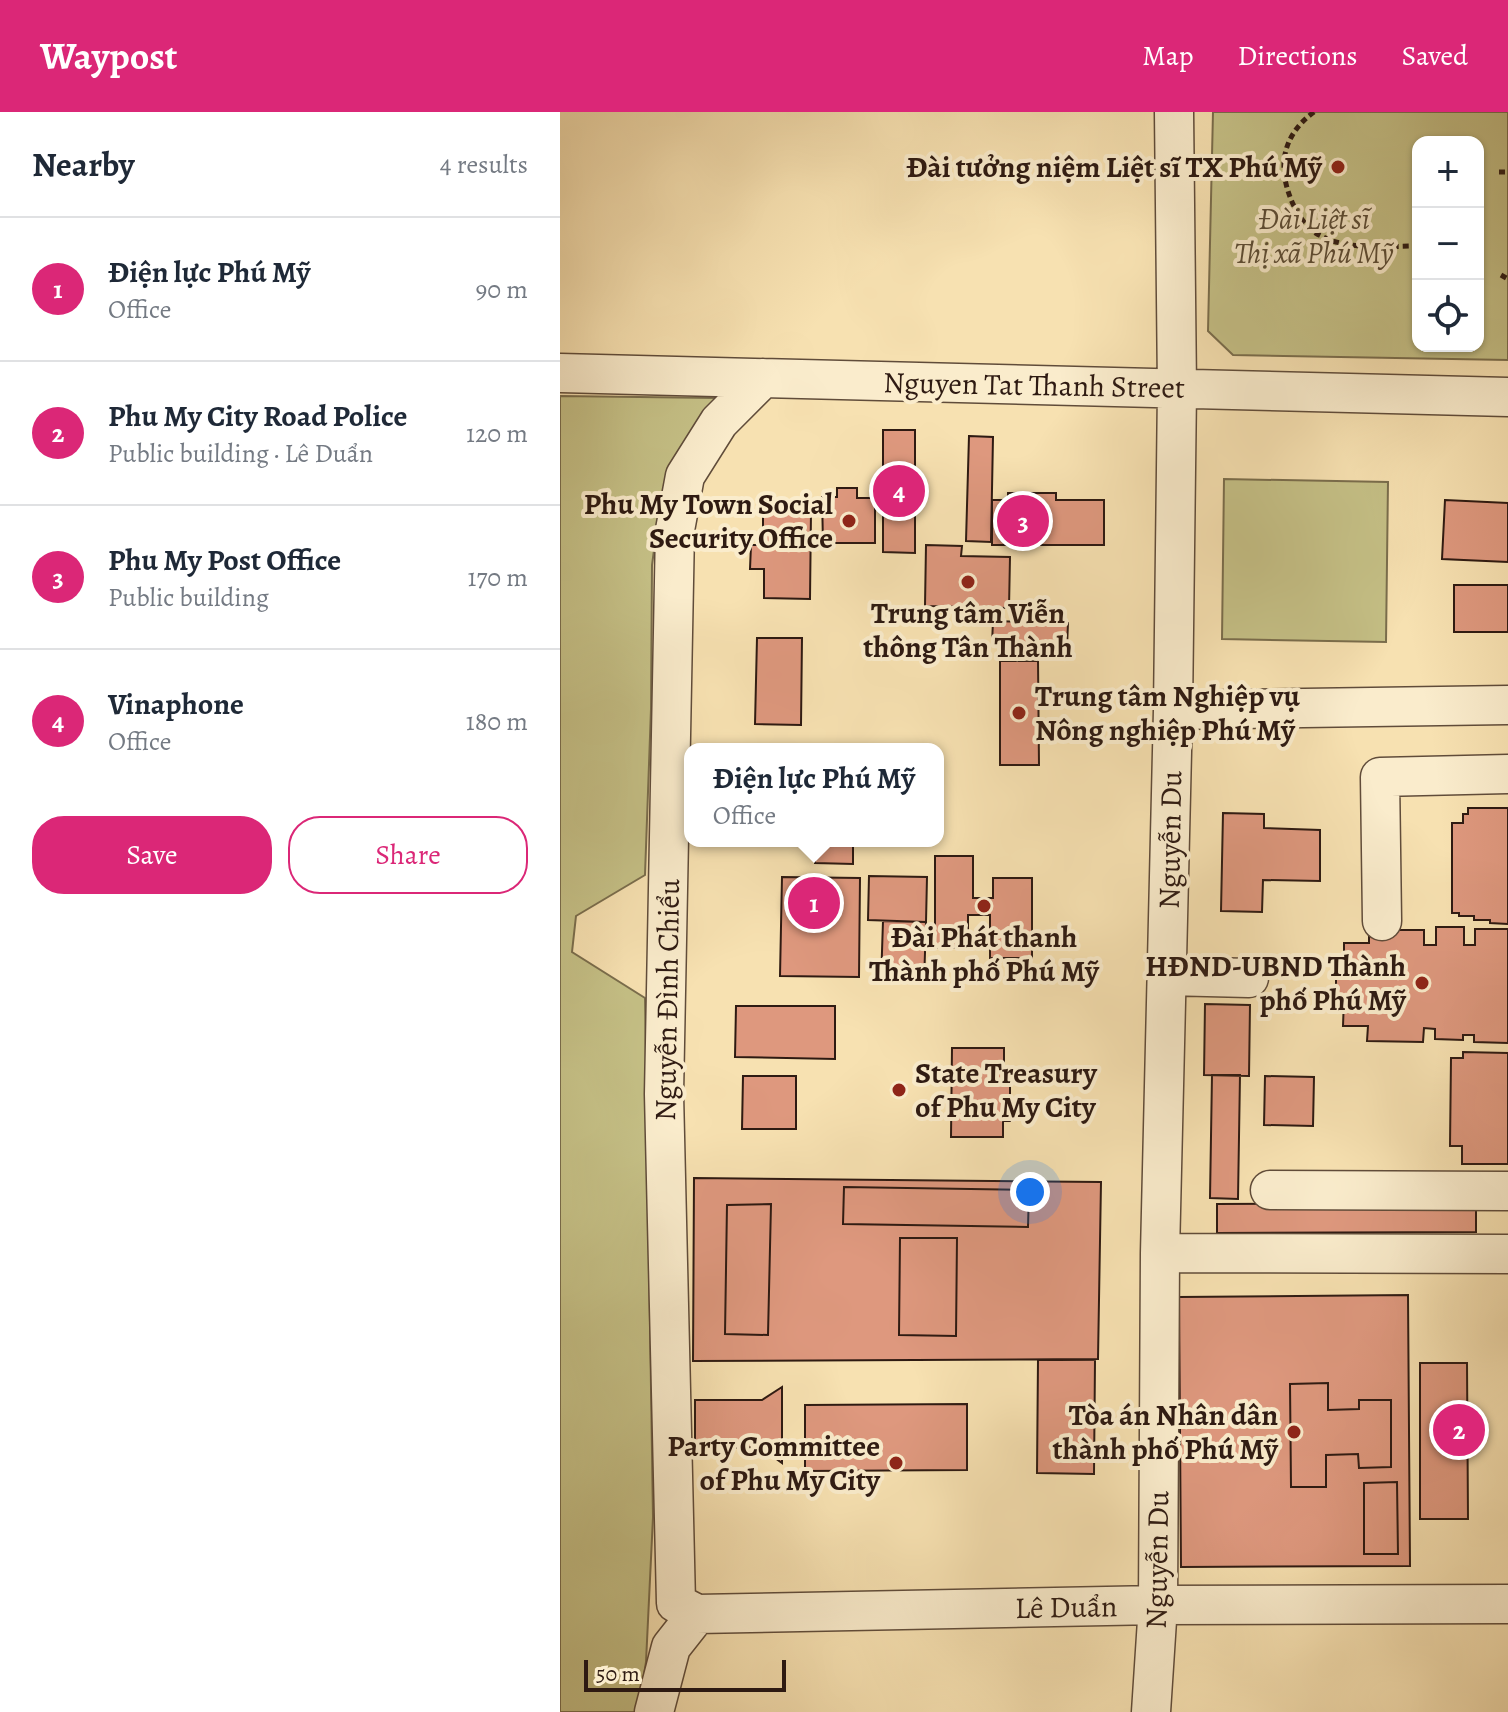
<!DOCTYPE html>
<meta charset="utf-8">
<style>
body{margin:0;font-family:Alegreya,serif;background:#f6f6f7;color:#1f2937}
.controls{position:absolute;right:24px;top:24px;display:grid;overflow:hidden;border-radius:16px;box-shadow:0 2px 6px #0004}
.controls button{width:72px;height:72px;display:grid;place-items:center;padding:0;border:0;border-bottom:2px solid #e0e1e3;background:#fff;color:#1f2937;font:40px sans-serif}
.scale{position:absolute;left:24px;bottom:20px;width:202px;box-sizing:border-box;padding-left:8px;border:4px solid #2e1a12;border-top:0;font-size:22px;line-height:28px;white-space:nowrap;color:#2e1a12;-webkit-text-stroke:6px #faeccc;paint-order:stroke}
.you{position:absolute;left:470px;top:1080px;width:28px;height:28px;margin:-20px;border:6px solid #fff;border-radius:50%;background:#1a73e8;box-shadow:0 0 0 12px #1a73e833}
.badge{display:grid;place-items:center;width:52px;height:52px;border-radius:50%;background:#db2777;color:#fff;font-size:26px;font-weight:700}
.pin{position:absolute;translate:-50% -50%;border:4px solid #fff;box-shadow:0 2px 8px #0006}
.popup{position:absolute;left:124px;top:631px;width:260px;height:104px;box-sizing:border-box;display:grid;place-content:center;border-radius:16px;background:#fff;filter:drop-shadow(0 2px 6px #0005);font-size:26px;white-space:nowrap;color:#747a83}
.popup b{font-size:30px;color:#1f2937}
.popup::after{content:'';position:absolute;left:50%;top:100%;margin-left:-16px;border:16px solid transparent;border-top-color:#fff}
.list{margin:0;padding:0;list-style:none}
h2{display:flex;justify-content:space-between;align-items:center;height:104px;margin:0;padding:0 32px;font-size:34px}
h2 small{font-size:26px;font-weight:400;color:#747a83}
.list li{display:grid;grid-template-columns:52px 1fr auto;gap:24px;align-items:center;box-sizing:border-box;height:144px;padding:0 32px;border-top:2px solid #e0e1e3}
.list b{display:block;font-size:30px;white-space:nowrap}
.list p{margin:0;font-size:26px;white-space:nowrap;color:#747a83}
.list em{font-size:26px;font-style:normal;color:#747a83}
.actions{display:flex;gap:16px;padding:24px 32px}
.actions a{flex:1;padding:18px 0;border:2px solid #db2777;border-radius:32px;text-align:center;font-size:28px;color:#db2777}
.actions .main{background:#db2777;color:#fff}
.icon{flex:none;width:44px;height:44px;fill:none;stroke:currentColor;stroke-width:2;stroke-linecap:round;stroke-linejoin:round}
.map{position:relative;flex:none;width:948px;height:1600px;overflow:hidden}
header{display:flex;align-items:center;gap:48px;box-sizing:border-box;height:112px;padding:0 40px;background:#db2777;color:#fff}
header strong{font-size:38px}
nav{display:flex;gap:44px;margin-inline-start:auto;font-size:28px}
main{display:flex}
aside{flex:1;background:#fff}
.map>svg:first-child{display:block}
.green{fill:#c5c086;stroke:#7a6d4c;stroke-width:2;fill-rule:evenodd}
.building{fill:#de987e;stroke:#2e1a12;stroke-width:2}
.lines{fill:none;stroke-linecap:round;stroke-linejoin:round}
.minor-casing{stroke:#604c3a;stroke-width:41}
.path{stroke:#2e1a12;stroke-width:5;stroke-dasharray:6 4;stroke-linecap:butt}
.minor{stroke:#faeccc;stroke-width:38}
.poi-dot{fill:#8f2418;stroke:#faeccc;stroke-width:3}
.labels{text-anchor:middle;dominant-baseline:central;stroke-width:8;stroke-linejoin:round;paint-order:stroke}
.poi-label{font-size:30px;font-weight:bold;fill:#2e1a12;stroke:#faeccc;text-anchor:end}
.park-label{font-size:30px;font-style:italic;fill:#5b4c35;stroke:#faeccc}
.street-label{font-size:30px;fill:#2e1a12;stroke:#faeccc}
</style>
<header>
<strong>Waypost</strong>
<nav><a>Map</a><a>Directions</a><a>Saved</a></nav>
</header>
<main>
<aside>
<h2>Nearby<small>4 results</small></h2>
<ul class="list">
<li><span class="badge">1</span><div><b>Điện lực Phú Mỹ</b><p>Office</p></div><em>90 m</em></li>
<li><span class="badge">2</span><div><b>Phu My City Road Police</b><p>Public building · Lê Duẩn</p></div><em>120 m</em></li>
<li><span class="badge">3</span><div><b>Phu My Post Office</b><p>Public building</p></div><em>170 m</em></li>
<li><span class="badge">4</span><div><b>Vinaphone</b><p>Office</p></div><em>180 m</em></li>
</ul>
<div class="actions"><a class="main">Save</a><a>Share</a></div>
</aside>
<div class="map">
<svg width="948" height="1600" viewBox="0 0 948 1600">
<rect width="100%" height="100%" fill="#f7e1b1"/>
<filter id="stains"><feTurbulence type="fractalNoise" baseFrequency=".0025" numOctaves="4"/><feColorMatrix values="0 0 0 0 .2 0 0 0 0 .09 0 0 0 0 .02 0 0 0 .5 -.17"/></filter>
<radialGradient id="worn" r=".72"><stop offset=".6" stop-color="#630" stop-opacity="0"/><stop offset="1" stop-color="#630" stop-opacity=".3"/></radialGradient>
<path class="green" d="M653,0h295v248l-275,-5 -25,-24zM918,30v204h-60v-204z
M0,284l157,2 -14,20 -44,95 -7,52 -1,144 -6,166 -69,41 -4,36 73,46 8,519 -7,145 -8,50h-78z
M664,367l164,3 -2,160 -164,-3z"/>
<path class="building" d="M323,318h32v123l-32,-1z
M409,324l24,1 -2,105 -25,-1z
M277,376h20v10h18v45h-52l-1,-46h15z
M448,381h48v7h48v45h-112v-45h16z
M885,388l63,3v59l-66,-3z
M203,400h48l-1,87 -46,-1v-29h-14l1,-24h12z
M366,433l36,1 -1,10 49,1 -1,51 -84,-2z
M894,473h54v47h-54z
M433,509l75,2 -1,24 -75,-3z
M197,526h45l-1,87 -46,-1z
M440,549h38l1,104h-39z
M908,696h40v116l-18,-1v-3h-16v-4h-15v-3h-7v-90h11v-9h5z
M663,701l41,1v14l56,2v51l-57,-1 -1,32 -41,-1z
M255,729h38v23l-38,-1z
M375,744h38v42h20v-20h39v80h-42v-43h-22v33h-33z
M309,764l58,1 -1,45 -58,-2z
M222,765l78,1 -1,99 -79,-1z
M323,809l43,1 -2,61 -43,-1z
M876,815h28v18h11v-16h33v114l-34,-1v-7h-11v5l-28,-1v-10l-11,-1 -1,14 -56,-1 1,-15h-25l1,-28h-8v-31h8v-24h25v-13h55v15h12z
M645,892l45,1 -1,71 -45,-1z
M176,894h99v53l-100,-2z
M392,936h52v22h6v51h-7v16h-52z
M903,940l45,1v111h-46v-18h-12l1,-88h12z
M652,963h28l-2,124 -28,-1z
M183,964h53v53h-54z
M705,964l49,1 -1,49 -49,-1z
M134,1066l407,4 -3,177 -405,2z
M284,1075l185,3 -1,37 -185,-3z
M916,1091v29l-259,1v-29z
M211,1092l-3,131 -43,-1 2,-129z
M340,1126h57l-1,98 -57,-1z
M848,1183l2,271 -229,1 -2,-270z
M478,1248h57l-1,114 -57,-1z
M860,1251h47l1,156h-48z
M768,1271v27l31,-1v-9h32v67l-32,1 -1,-14 -32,1v32h-35l-1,-103z
M222,1275v76l-22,-16 -65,2v-49h67z
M407,1292v66l-162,1v-66z
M837,1370l1,72h-34v-71z"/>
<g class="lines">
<g class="minor-casing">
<path id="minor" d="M0,261l948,24
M203,266l-44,44 -34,54 -10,54 -11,564 12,509 21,11 461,-9 350,-1
M613,598l335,-5
M822,809l-2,-144 128,-3
M606,864l83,2
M710,1078l238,1
M600,1141l348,1
M94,1600l17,-65 26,-33
M591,1600l7,-107 2,-352 13,-543 4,-321 -3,-277"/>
</g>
<path class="path" d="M754,0c-33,24 -37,57 -21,92 6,13 15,26 28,32 29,15 66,10 97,10
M939,60h9
M941,163l7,4"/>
<use href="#minor" class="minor"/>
</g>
<g class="poi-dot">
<circle cx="778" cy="55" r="8"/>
<circle cx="289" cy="409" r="8"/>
<circle cx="408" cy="470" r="8"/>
<circle cx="459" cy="601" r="8"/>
<circle cx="424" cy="794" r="8"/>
<circle cx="862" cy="871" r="8"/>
<circle cx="339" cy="978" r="8"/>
<circle cx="734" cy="1320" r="8"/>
<circle cx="336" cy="1351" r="8"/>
</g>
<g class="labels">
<g class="poi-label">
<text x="762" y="55">Đài tưởng niệm Liệt sĩ TX Phú Mỹ</text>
<text x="273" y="392">Phu My Town Social<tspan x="273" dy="34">Security Office</tspan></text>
<text x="408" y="501" text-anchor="middle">Trung tâm Viễn<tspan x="408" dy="34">thông Tân Thành</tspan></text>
<text x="475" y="584" text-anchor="start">Trung tâm Nghiệp vụ<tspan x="475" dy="34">Nông nghiệp Phú Mỹ</tspan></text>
<text x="424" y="825" text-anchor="middle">Đài Phát thanh<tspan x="424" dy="34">Thành phố Phú Mỹ</tspan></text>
<text x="846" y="854">HĐND-UBND Thành<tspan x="846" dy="34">phố Phú Mỹ</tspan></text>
<text x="355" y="961" text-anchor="start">State Treasury<tspan x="355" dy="34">of Phu My City</tspan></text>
<text x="718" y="1303">Tòa án Nhân dân<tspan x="718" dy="34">thành phố Phú Mỹ</tspan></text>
<text x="320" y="1334">Party Committee<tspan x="320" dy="34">of Phu My City</tspan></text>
</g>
<g class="park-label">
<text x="754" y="107">Đài Liệt sĩ<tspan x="754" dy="34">Thị xã Phú Mỹ</tspan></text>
</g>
<g class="street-label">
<text transform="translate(474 273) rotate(1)">Nguyen Tat Thanh Street</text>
<text transform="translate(610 728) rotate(-89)">Nguyễn Du</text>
<text transform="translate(107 888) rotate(-89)">Nguyễn Đình Chiểu</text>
<text transform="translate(597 1448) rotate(-89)">Nguyễn Du</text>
<text transform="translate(506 1495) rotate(-1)">Lê Duẩn</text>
</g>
</g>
<rect width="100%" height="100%" filter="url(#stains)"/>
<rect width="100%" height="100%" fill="url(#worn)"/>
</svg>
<div class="controls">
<button>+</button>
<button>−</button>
<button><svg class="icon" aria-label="locate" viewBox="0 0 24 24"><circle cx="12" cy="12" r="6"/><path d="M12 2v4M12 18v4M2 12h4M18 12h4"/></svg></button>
</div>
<div class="scale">50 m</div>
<div class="you"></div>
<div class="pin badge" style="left:254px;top:791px">1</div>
<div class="popup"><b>Điện lực Phú Mỹ</b>Office</div>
<div class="pin badge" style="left:899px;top:1318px">2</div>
<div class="pin badge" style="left:463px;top:409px">3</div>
<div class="pin badge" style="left:339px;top:379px">4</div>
</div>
</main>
